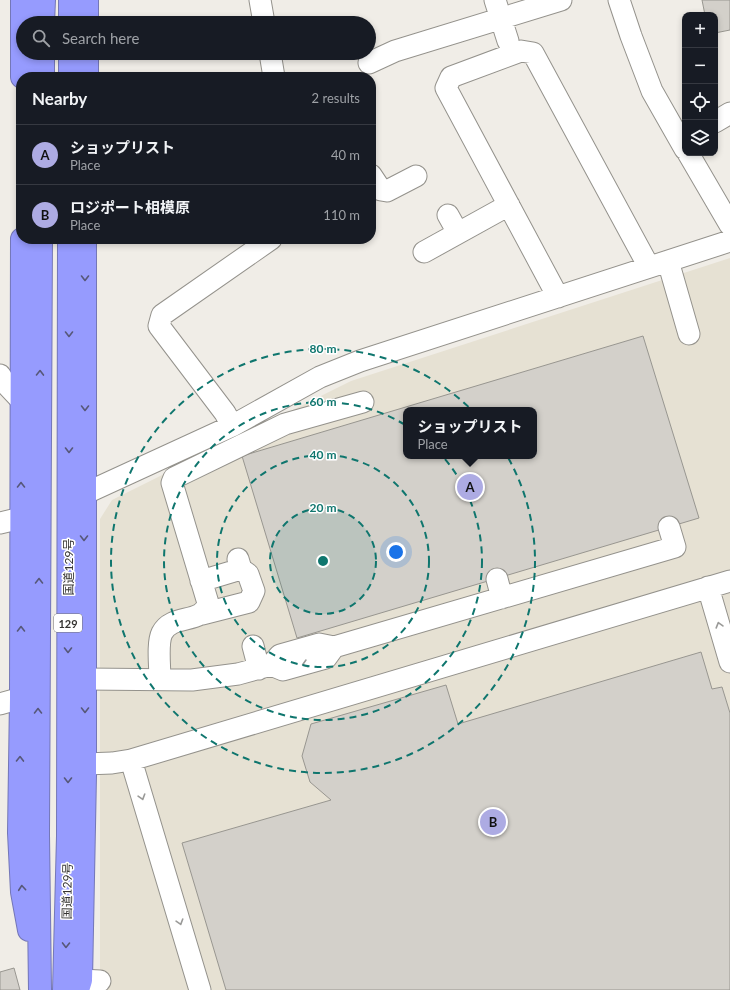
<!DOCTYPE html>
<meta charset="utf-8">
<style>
body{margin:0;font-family:Lato,"Noto Sans JP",sans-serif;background:#242831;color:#f1f3f6}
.controls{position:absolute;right:12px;top:12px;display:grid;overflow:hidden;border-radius:8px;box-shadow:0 2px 6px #0003}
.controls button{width:36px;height:36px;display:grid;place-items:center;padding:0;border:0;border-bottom:1px solid #363941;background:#171b24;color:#f1f3f6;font:20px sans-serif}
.you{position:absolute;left:396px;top:552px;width:14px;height:14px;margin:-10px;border:3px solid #fff;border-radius:50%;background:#1a73e8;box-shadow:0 0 0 6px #1a73e833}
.badge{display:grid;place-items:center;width:26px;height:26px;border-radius:50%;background:#adabe3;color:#111;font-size:13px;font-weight:700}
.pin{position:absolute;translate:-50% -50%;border:2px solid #fff;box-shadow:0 1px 4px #0006}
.popup{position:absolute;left:403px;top:407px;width:134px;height:52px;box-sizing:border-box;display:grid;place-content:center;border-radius:8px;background:#171b24;filter:drop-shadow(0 1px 3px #0005);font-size:13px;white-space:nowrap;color:#9ea1a6}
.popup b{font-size:15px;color:#f1f3f6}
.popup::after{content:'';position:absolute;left:50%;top:100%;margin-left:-8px;border:8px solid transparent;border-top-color:#171b24}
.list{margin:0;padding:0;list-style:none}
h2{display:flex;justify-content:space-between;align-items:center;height:52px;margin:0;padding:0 16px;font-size:17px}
h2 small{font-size:13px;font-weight:400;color:#9ea1a6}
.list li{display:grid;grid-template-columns:26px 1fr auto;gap:12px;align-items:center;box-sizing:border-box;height:60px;padding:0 16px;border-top:1px solid #363941}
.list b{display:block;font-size:15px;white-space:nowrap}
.list p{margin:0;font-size:13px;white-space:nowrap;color:#9ea1a6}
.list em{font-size:13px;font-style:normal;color:#9ea1a6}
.icon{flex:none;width:22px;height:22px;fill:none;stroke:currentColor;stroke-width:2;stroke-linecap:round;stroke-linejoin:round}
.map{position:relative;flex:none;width:730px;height:990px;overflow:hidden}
.search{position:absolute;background:#171b24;box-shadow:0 2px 6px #0003;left:16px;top:16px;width:360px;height:44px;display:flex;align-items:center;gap:10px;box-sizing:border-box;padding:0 14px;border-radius:22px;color:#9ea1a6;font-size:15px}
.panel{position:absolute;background:#171b24;box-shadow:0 2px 6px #0003;left:16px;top:72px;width:360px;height:172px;border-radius:16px}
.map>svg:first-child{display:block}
.built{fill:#e6e1d3;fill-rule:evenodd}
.building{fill:#d3d0ca;stroke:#989690;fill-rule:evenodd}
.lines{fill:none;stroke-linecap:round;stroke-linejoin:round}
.minor-casing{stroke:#94928c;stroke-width:23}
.highway-casing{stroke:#7477b7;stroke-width:24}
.minor{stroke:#fff;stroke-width:21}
.highway{stroke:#969bfe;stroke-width:22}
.oneway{stroke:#575879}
.oneway2{stroke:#9a9a98}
.ring{fill:none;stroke:#0f766e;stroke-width:2;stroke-dasharray:7 5}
.labels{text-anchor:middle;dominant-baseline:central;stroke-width:3;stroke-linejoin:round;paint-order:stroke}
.shield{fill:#fff;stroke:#727170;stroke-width:1}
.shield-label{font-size:11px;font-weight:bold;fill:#353432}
.street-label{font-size:12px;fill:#353432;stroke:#fff}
.centre{fill:#0f766e;stroke:#fff;stroke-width:2}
.ring-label{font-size:12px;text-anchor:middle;font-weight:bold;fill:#0f766e;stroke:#fff;stroke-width:3;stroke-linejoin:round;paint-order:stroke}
</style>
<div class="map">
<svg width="730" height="990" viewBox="0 0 730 990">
<rect width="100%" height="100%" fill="#f0ede7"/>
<path class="built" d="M730,258v732h-630v-471l12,-19 239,-119zM406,410h128v46h-128z"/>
<path class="building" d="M702,0h28v30l-15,3v-18h-10z
M643,336l56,182 -402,120 -55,-182zM406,410h128v46h-128z
M701,652l11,37 10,-2 8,26v277h-504l-44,-147 149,-43 -21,-18 -8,-26 9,-32 135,-39 12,39z
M14,968l6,22h-20v-18z"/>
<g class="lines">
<g class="minor-casing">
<path id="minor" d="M260,0l4,23
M495,0l13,41
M619,0l12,36 21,55 33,58
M270,53l4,24
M369,63l26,-12 166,-51
M715,122l15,-9
M688,153l42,72
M371,175l10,15 6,1 29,-15
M448,215l10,18
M424,252l85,-47
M668,261l21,73
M558,297l-112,-209 5,-11 70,-26 12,2 116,214
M0,375l5,8 17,18
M232,426l-7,-13 -66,-87 3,-11 109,-76
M84,494l148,-68 88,-49 40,-16 370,-120
M0,523l21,-5
M497,579l5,19
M201,581l40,-12
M708,587l22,75
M202,614l47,-12 5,-11 -6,-17 -7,-5 -3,-10
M253,646l6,23
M271,665l12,5 43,-12 8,-11
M85,679l107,1 46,-6 33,-9 9,-10 39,-11 15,3 341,-100 -6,-20
M160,679c0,-12 -3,-36 2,-46 10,-20 41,-8 46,-30l-36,-120 2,-5 111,-54 78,-22
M0,704l21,-6
M131,760l69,230
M85,764l27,-1 19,-3 599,-179
M81,980l19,1"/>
</g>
<g class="highway-casing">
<path id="highway" d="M43,23l1,-23
M70,23v-23
M87,23v-23
M22,77v-77
M43,77v-24
M70,77v-24
M87,77v-24
M22,239l-1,459 -2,135 3,59 7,38
M40,990l-2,-156 3,-595
M64,990l4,-154 1,-597
M78,990l3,-10 4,-205v-536"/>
</g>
<use href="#minor" class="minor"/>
<use href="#highway" class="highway"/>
</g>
<defs><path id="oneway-chevron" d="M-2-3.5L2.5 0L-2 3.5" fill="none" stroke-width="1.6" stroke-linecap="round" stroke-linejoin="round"/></defs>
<g class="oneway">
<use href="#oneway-chevron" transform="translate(85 278) rotate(90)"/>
<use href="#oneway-chevron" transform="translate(69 334) rotate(90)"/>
<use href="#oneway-chevron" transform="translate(40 373) rotate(-89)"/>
<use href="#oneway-chevron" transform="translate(85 408) rotate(90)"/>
<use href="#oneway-chevron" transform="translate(69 450) rotate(90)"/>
<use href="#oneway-chevron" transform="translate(21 485) rotate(-90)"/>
<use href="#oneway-chevron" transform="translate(84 538) rotate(90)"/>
<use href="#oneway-chevron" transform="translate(39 581) rotate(-90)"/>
<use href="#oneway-chevron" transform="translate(21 629) rotate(-90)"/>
<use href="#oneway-chevron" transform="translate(68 650) rotate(90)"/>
<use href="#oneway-chevron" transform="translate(85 710) rotate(90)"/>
<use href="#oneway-chevron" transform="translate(38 711) rotate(-90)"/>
<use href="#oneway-chevron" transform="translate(20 759) rotate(-89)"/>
<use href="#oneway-chevron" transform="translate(68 780) rotate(90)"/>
<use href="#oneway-chevron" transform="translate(22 888) rotate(-95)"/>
<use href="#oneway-chevron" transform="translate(66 945) rotate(91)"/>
</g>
<g class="oneway2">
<use href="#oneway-chevron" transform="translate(719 625) rotate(-106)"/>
<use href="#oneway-chevron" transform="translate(305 664) rotate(164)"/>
<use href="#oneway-chevron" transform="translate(142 797) rotate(73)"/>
<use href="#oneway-chevron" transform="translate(180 922) rotate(73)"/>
</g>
<circle cx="323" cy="561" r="53" fill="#0f766e" fill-opacity=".12"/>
<g class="ring">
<circle cx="323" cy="561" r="53"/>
<circle cx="323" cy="561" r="106"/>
<circle cx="323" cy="561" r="159"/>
<circle cx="323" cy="561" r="212"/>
</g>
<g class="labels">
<rect class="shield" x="54" y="614" width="28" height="18" rx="3"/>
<g class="shield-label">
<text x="68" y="623">129</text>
</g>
<g class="street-label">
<text transform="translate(68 567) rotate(-90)">国道129号</text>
<text transform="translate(67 891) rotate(-89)">国道129号</text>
</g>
</g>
<circle cx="323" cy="561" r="6" class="centre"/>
<g class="ring-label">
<text x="323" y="353">80 m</text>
<text x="323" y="406">60 m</text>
<text x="323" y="459">40 m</text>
<text x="323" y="512">20 m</text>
</g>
</svg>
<div class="controls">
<button>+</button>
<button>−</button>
<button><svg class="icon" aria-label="locate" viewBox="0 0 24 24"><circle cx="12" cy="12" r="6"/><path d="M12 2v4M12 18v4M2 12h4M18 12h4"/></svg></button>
<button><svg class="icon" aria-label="layers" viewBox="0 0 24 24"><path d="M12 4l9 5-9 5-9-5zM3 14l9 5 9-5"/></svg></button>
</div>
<div class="you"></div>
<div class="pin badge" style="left:470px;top:487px">A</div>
<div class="popup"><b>ショップリスト</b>Place</div>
<div class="pin badge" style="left:493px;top:822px">B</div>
<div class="search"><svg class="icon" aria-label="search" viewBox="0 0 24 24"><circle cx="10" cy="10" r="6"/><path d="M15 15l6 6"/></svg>Search here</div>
<section class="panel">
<h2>Nearby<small>2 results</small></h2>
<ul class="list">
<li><span class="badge">A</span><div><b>ショップリスト</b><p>Place</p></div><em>40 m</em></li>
<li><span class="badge">B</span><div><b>ロジポート相模原</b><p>Place</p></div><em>110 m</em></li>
</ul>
</section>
</div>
